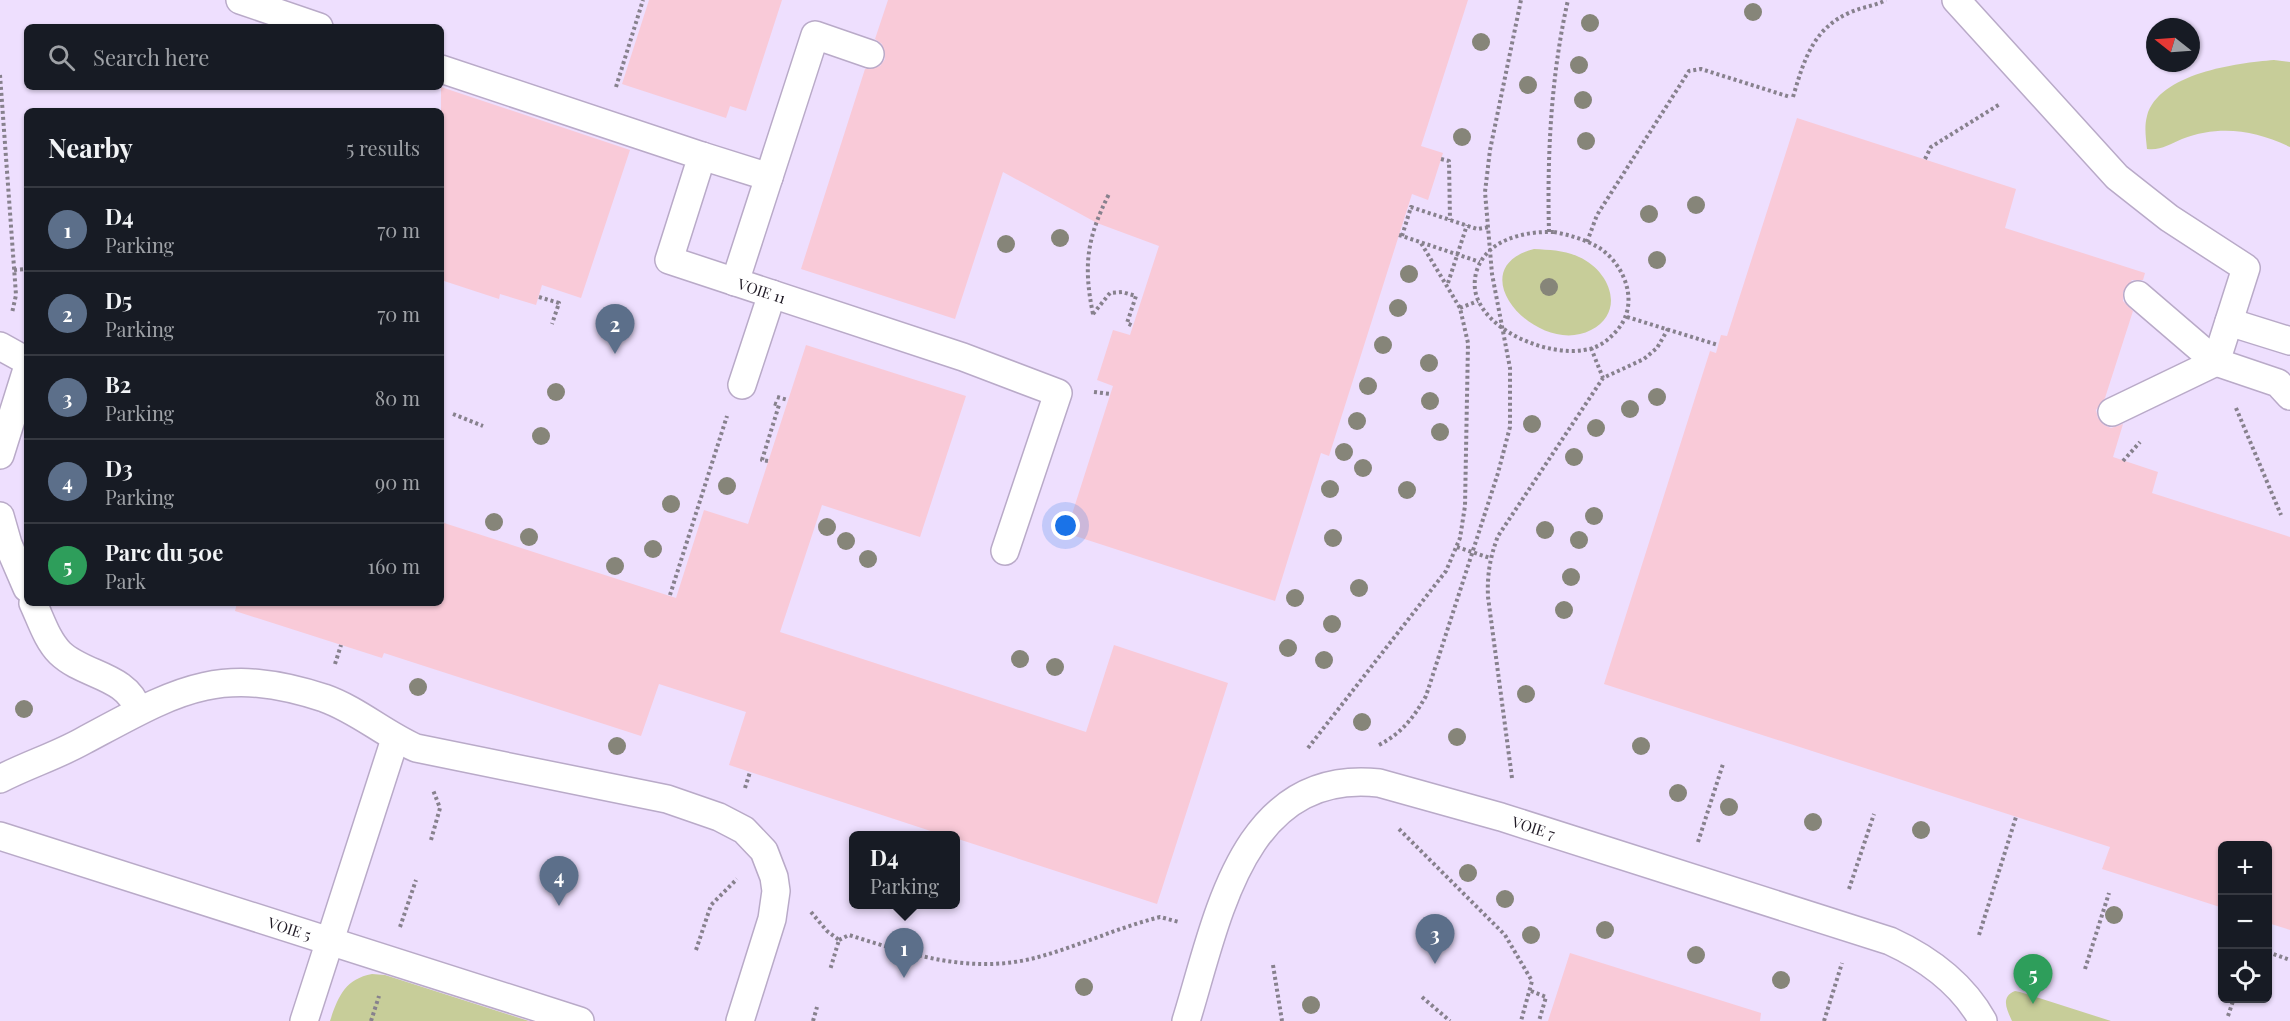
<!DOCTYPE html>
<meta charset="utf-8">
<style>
body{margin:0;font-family:"Playfair Display",serif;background:#242831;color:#f1f3f6}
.controls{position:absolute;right:18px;bottom:18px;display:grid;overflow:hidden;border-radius:9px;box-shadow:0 2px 4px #0004}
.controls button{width:54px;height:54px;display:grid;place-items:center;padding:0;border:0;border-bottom:2px solid #363941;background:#171b24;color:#f1f3f6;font:30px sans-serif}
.compass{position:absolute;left:2146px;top:18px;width:54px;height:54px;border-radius:50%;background:#171b24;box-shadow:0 2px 4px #0004;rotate:287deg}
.you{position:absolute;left:1066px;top:526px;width:21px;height:21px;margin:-15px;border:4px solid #fff;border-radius:50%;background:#1a73e8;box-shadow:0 0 0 9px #1a73e833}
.badge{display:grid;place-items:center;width:39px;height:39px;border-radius:50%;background:#b49cd3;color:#fff;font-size:20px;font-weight:700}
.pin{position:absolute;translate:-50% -50px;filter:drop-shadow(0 2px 3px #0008)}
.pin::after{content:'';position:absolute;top:32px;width:21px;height:18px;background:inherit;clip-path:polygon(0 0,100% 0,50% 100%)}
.popup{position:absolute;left:849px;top:831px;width:111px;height:78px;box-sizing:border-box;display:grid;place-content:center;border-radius:9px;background:#171b24;filter:drop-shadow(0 2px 4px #0005);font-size:20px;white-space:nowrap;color:#9ea1a6}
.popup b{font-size:22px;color:#f1f3f6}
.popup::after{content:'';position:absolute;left:50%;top:100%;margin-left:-12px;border:12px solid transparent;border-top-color:#171b24}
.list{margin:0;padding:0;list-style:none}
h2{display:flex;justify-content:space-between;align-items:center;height:78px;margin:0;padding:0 24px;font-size:26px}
h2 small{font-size:20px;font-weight:400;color:#9ea1a6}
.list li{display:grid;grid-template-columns:39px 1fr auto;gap:18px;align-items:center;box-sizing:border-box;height:84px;padding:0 24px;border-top:2px solid #363941}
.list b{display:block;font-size:22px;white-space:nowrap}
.list p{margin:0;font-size:20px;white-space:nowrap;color:#9ea1a6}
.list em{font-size:20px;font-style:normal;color:#9ea1a6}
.icon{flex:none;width:33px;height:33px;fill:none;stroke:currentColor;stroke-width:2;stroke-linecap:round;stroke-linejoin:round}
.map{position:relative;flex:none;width:2290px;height:1021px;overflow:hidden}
.search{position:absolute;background:#171b24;box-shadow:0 2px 4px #0004;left:24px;top:24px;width:420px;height:66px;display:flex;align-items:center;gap:15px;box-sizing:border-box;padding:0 21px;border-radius:9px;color:#9ea1a6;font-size:22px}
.panel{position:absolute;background:#171b24;box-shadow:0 2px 4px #0004;left:24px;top:108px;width:420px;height:498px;border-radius:9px}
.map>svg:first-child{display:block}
.built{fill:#eedffe;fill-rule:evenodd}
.green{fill:#c7cd99}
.building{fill:#f9cad8}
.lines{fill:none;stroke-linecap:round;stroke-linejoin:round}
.service-casing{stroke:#b9aac8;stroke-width:30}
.path{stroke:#87818d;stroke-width:4;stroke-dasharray:3 3;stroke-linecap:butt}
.service{stroke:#fff;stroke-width:27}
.tree{fill:#868579}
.labels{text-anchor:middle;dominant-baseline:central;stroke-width:6;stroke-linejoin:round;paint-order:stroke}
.street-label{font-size:15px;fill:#201a25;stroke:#f5effc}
</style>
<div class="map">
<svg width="2290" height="1021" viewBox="0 0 2290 1021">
<rect width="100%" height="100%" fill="#f5effc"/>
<path class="built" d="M0,0h2290v1021h-2290zM27,27h414v60h-414zM2155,27h36v36h-36zM27,111h414v492h-414zM853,836h102v68h-102zM2222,846h46v152h-46z"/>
<path class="green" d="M2274,60l16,2v85c-36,-17 -70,-22 -108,-8 -12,5 -22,12 -35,10 -1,-11 -3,-22 0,-33 12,-43 90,-53 127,-56z
M1534,249c16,1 30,1 45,8 30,13 48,54 12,73 -53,28 -134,-61 -57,-81z
M372,974l13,1 144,46h-199c8,-24 15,-42 42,-47z
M2015,991l5,1 91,29h-99c-5,-11 -12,-24 3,-30z"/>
<path class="building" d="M649,0h133l-36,111 -16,-5 -4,12 -104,-34z
M888,0h580l-47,146 22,7 -15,47 -16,-6 -83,262 -8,-3 -46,148 -209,-68 47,-147 -16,-6 16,-50 17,5 29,-89 -62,-23 -94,-51 -48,147 -154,-50 64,-200 15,-3 5,-7 -3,-15 -7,-5z
M441,87l189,63 -49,148 -39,-13 -6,20 -36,-11 -1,5 -58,-19z
M1797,118l219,71 -11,39 140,45 -2,7h-11l-9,12v9l10,10 -28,87 -9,12 2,8 6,7 7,3 12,-4 -10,33 45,15 -6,21 138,44v393l-22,-7v-77h-45v62l-121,-39 8,-22 -506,-163 106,-333 6,2 5,-18 6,1z
M806,345l160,51 -46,141 -98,-32 -42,127 306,100 28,-87 114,38 -71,221 -202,-66v-2h-9l-217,-71 17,-53 -87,-28 -18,52 -257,-83 -2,5 -147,-47 2,-8h204v-81l235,76 28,-88 44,14z
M1570,953l191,60 -1,8h-212z"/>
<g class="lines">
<g class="service-casing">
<g id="service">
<path d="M240,0l79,27"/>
<path d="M1956,0l161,177 52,41 77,50 -30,94 -104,50"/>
<path id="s1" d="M441,69l261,87 -33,104 294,97 95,36 -53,158"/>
<path d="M702,156l67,21"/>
<path d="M735,282l80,-247 55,19"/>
<path d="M2138,295l78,67 62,21 12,13"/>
<path d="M2229,322l61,19"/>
<path d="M0,346l27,15"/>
<path d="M742,385l30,-91"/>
<path d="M0,455l27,-86"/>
<path d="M0,516l8,28 19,44"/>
<path d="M33,603c8,17 14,37 27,50 24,23 67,22 78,57"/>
<path d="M0,779c27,-14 56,-23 83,-38 92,-49 134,-78 241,-43 34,12 60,36 92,50l251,51 52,18 25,13 20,21 10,26 2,14 -4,28 -32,102"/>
<path id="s2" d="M0,836l580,185"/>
<path d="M304,1021l91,-282"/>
<path id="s3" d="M1186,1021c31,-99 55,-253 193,-238l122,34 389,124c39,18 72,42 93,80"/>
</g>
</g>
<path class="path" d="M0,75l16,220 -4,18
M616,87l27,-87
M1793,97c11,-37 20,-69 58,-85 11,-5 24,-6 35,-12
M1441,159l8,2 1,59
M1925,159l6,-12 69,-43
M1549,232c-2,-77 2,-157 19,-232
M1554,232c16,3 33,8 47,17 25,18 38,55 17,80 -9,11 -19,19 -34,21 -35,6 -91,-16 -106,-50 -4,-9 -4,-18 -2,-27 9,-33 47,-42 78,-41z
M1399,235l81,27
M1402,236l9,-29 66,22 12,-2
M1587,242l10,-27 92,-144 12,-2 89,28
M14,270l13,-1
M1448,283l19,-58
M539,297l20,6 -7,21
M1460,308l18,-7
M1093,314c-10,-49 -6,-76 16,-120
M1093,314l17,-21 12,-1 14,4 -9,27 6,3
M1627,317l91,28
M1591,348l12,30
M1094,392l17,2
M777,397l11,3
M2236,408l45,107
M453,414l30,12
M768,461l-6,-1 17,-55 -6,-2
M2123,461l17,-19
M1457,547l33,11
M670,595l57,-179
M335,664l6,-19
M1379,745c23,-12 35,-28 47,-49l72,-223 12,-46v-59l-18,-94 -7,-82 5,-42 31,-150
M1308,748l138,-177 14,-33 5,-32 3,-163 -8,-35 -39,-65
M1512,778l-24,-181c-1,-22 2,-40 10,-61l105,-158 41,-19 13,-11 11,-19
M745,788l5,-16
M1399,829l106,106 27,46 -11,40
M431,840l9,-32 -7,-18
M1698,842l25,-78
M1849,889l25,-75
M811,912l16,19 12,9 -9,30
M400,927l16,-47
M1979,935l37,-118
M839,940l10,-5c64,20 125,41 193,21 39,-11 78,-29 118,-39l19,5
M696,950l15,-45 26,-26
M2268,952l22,8
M1273,965l9,56
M2085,969l24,-76
M1531,991l15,6 -7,24
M1422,997l28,24
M2228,1016l6,-18
M371,1021l8,-25
M813,1021l4,-14
M1824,1021l18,-58"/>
<use href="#service" class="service"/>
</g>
<g class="tree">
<circle cx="1753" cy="12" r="9"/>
<circle cx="1590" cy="23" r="9"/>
<circle cx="1481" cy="42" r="9"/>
<circle cx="1579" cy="65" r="9"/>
<circle cx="1528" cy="85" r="9"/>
<circle cx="1583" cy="100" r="9"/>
<circle cx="1462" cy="137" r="9"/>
<circle cx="1586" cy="141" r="9"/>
<circle cx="1696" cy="205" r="9"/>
<circle cx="1649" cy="214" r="9"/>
<circle cx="1060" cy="238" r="9"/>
<circle cx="1006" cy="244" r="9"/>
<circle cx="1657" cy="260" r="9"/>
<circle cx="1409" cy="274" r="9"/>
<circle cx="1549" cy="287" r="9"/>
<circle cx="1398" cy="308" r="9"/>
<circle cx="1383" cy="345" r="9"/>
<circle cx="1429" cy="363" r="9"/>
<circle cx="1368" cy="386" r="9"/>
<circle cx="556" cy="392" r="9"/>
<circle cx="1657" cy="397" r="9"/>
<circle cx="1430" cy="401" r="9"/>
<circle cx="1630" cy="409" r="9"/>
<circle cx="1357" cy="421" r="9"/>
<circle cx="1532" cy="424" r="9"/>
<circle cx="1596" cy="428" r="9"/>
<circle cx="1440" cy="432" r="9"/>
<circle cx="541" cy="436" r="9"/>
<circle cx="1344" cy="452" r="9"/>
<circle cx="1574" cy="457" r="9"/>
<circle cx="1363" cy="468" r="9"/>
<circle cx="727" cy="486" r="9"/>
<circle cx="1330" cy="489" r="9"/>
<circle cx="1407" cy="490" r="9"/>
<circle cx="671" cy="504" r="9"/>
<circle cx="1594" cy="516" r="9"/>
<circle cx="494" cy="522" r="9"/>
<circle cx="827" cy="527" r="9"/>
<circle cx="1545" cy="530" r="9"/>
<circle cx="529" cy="537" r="9"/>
<circle cx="1333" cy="538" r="9"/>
<circle cx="1579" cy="540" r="9"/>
<circle cx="846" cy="541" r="9"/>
<circle cx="653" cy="549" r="9"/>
<circle cx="868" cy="559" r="9"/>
<circle cx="615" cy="566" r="9"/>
<circle cx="1571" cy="577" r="9"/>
<circle cx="1359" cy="588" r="9"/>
<circle cx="1295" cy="598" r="9"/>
<circle cx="1564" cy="610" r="9"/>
<circle cx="1332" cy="624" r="9"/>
<circle cx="1288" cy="648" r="9"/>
<circle cx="1020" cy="659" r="9"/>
<circle cx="1324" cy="660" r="9"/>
<circle cx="1055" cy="667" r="9"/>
<circle cx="418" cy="687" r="9"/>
<circle cx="1526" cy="694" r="9"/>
<circle cx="24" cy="709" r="9"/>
<circle cx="1362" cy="722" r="9"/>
<circle cx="1457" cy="737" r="9"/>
<circle cx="617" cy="746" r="9"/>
<circle cx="1641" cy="746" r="9"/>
<circle cx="1678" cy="793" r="9"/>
<circle cx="1729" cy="807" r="9"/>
<circle cx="1813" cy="822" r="9"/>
<circle cx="1921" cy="830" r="9"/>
<circle cx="1468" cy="873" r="9"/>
<circle cx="1505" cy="899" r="9"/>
<circle cx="2114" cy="915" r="9"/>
<circle cx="1605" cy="930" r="9"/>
<circle cx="1531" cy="935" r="9"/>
<circle cx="1696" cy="955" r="9"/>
<circle cx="1781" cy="980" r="9"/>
<circle cx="1084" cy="987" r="9"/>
<circle cx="1311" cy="1005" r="9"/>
</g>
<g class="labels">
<g class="street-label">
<text stroke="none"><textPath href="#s1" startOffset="482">VOIE 11</textPath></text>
<text stroke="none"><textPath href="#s3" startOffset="500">VOIE 7</textPath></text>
<text stroke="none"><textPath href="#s2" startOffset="304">VOIE 5</textPath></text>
</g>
</g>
</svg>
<div class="controls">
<button>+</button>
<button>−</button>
<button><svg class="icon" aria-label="locate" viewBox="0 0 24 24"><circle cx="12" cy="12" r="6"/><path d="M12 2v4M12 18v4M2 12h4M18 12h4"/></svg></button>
</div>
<svg class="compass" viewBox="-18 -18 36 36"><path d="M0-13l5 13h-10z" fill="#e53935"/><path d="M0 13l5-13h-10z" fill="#9ea1a6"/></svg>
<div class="you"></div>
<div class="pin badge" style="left:904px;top:978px;background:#5c6f8a">1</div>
<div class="popup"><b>D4</b>Parking</div>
<div class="pin badge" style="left:615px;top:354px;background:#5c6f8a">2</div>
<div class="pin badge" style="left:1435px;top:964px;background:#5c6f8a">3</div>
<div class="pin badge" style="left:559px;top:906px;background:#5c6f8a">4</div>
<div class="pin badge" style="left:2033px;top:1004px;background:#2e9e5b">5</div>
<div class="search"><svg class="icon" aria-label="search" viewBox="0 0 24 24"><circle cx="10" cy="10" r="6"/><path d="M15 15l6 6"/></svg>Search here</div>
<section class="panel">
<h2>Nearby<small>5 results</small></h2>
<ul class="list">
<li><span class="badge" style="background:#5c6f8a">1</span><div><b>D4</b><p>Parking</p></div><em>70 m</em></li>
<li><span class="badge" style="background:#5c6f8a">2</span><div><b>D5</b><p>Parking</p></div><em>70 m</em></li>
<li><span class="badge" style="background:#5c6f8a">3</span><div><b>B2</b><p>Parking</p></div><em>80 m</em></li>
<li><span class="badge" style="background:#5c6f8a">4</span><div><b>D3</b><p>Parking</p></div><em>90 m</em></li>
<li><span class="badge" style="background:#2e9e5b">5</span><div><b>Parc du 50e</b><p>Park</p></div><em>160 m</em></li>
</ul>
</section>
</div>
